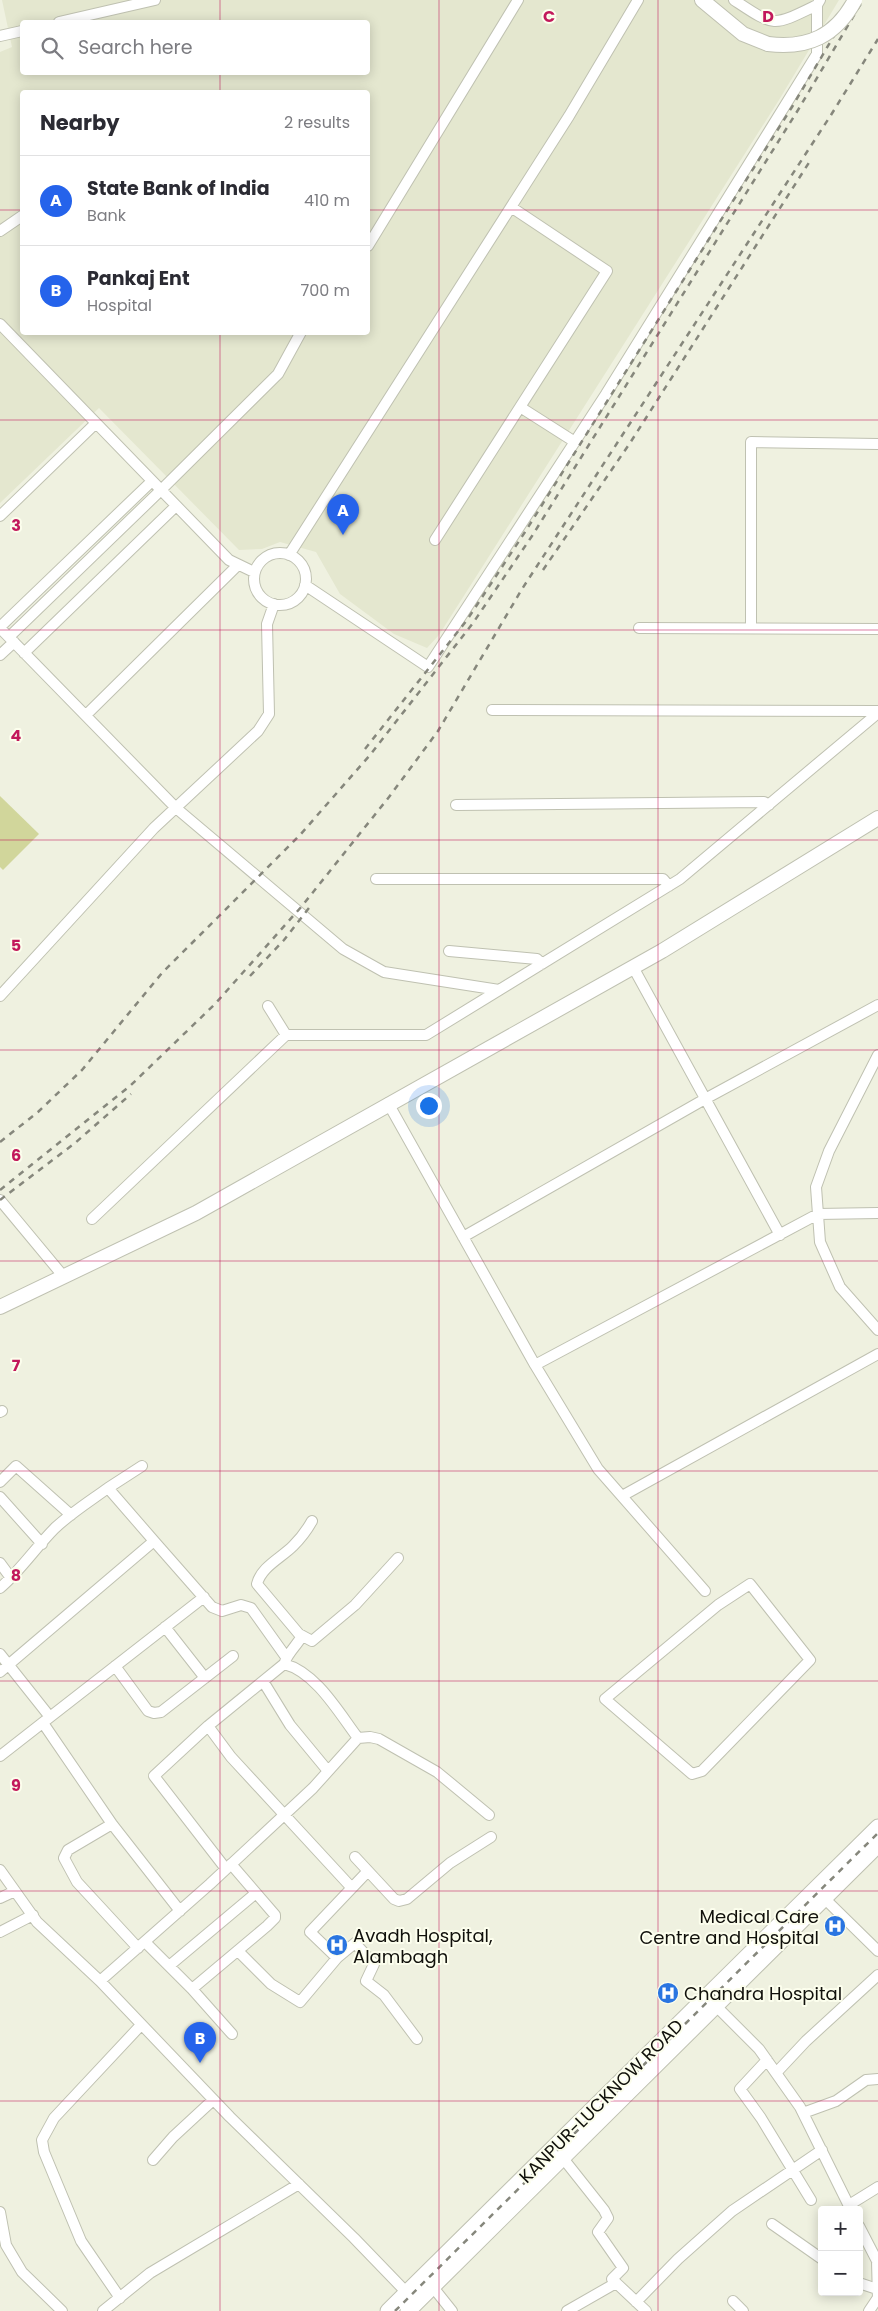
<!DOCTYPE html>
<meta charset="utf-8">
<style>
body{margin:0;font-family:Poppins,sans-serif;background:#f2f2f3;color:#2b2b33}
.controls{position:absolute;right:15px;bottom:15px;display:grid;overflow:hidden;border-radius:5px;box-shadow:0 2px 12px #0003}
.controls button{width:45px;height:45px;display:grid;place-items:center;padding:0;border:0;border-bottom:1px solid #e1e1e2;background:#fff;color:#2b2b33;font:25px sans-serif}
.you{position:absolute;left:428px;top:1105px;width:18px;height:18px;margin:-12px;border:4px solid #fff;border-radius:50%;background:#1a73e8;box-shadow:0 0 0 8px #1a73e833}
.badge{display:grid;place-items:center;width:32px;height:32px;border-radius:50%;background:#2563eb;color:#fff;font-size:16px;font-weight:700}
.pin{position:absolute;translate:-50% -41px;filter:drop-shadow(0 1px 2px #0008)}
.pin::after{content:'';position:absolute;top:26px;width:18px;height:15px;background:inherit;clip-path:polygon(0 0,100% 0,50% 100%)}
.list{margin:0;padding:0;list-style:none}
h2{display:flex;justify-content:space-between;align-items:center;height:65px;margin:0;padding:0 20px;font-size:21px}
h2 small{font-size:16px;font-weight:400;color:#7c7c81}
.list li{display:grid;grid-template-columns:32px 1fr auto;gap:15px;align-items:center;box-sizing:border-box;height:90px;padding:0 20px;border-top:1px solid #e1e1e2}
.list b{display:block;font-size:19px;white-space:nowrap}
.list p{margin:0;font-size:16px;white-space:nowrap;color:#7c7c81}
.list em{font-size:16px;font-style:normal;color:#7c7c81}
.icon{flex:none;width:28px;height:28px;fill:none;stroke:currentColor;stroke-width:2;stroke-linecap:round;stroke-linejoin:round}
.map{position:relative;flex:none;width:878px;height:2311px;overflow:hidden}
.search{position:absolute;background:#fff;box-shadow:0 2px 12px #0003;left:20px;top:20px;width:350px;height:55px;display:flex;align-items:center;gap:12px;box-sizing:border-box;padding:0 18px;border-radius:5px;color:#7c7c81;font-size:19px}
.panel{position:absolute;background:#fff;box-shadow:0 2px 12px #0003;left:20px;top:90px;width:350px;height:245px;border-radius:5px}
.map>svg:first-child{display:block}
.built{fill:#e4e7cf;fill-rule:evenodd}
.green{fill:#d1d69b}
.lines{fill:none;stroke-linecap:round;stroke-linejoin:round}
.street-casing{stroke:#bfc1b1;stroke-width:12}
.secondary-casing{stroke:#bfc1b1;stroke-width:16}
.primary-casing{stroke:#bfc1b1;stroke-width:17}
.street{stroke:#fff;stroke-width:10}
.secondary{stroke:#fff;stroke-width:14}
.primary{stroke:#fff;stroke-width:15}
.rail{stroke:#86877c;stroke-width:2.5;stroke-dasharray:6 6;stroke-linecap:butt}
.secondary-bridge-casing{stroke:#bfc1b1;stroke-width:16;stroke-linecap:butt}
.secondary-bridge{stroke:#fff;stroke-width:14}
.grid{fill:none;stroke:#c2185b;stroke-width:1;stroke-opacity:0.55}
.labels{text-anchor:middle;dominant-baseline:central;stroke-width:4;stroke-linejoin:round;paint-order:stroke}
.poi-label{font-size:18px;fill:#10100b;stroke:#fcfeed;text-anchor:start}
.street-label{font-size:18px;fill:#10100b;stroke:#fcfeed}
.grid-label{font-size:16px;text-anchor:middle;font-weight:bold;fill:#c2185b;stroke:#fcfeed;stroke-width:4;stroke-linejoin:round;paint-order:stroke}
</style>
<div class="map">
<svg width="878" height="2311" viewBox="0 0 878 2311">
<rect width="100%" height="100%" fill="#eff1e0"/>
<path class="built" d="M2,0h837l-60,100 -340,535 -12,13 -33,-14 -54,-40 -24,-42 -36,-10 -18,7 -23,1 -140,-142 -99,95v-451l12,-5zM22,22h346v50h-346zM22,92h346v240h-346z"/>
<path class="green" d="M0,796l39,38 -36,36 -3,-3z"/>
<g class="lines">
<g class="street-casing">
<path id="street" d="M734,0c41,27 38,27 83,5
M59,22l96,-22
M0,36l22,-5
M0,231l22,-15
M368,246l150,-246
M0,324l229,236 25,12
M520,407l55,35
M0,516l96,-93
M435,540l172,-269 -96,-64
M254 579a26 26 0 1 1 52 0a26 26 0 1 1-52 0Z
M289,555l280,-439 69,-116
M305,585l123,82 178,-273 211,-340v-49l3,-5
M0,627l152,-146
M0,628l176,180 167,141 41,23 115,18
M639,628l239,1
M751,628v-186l127,2
M9,637l152,-147 117,-116 23,-42
M24,653l152,-147
M0,655l14,-13
M492,710l386,1
M86,715l152,-150
M456,805l308,-3 5,3
M376,879h287l6,7
M449,951l88,8 5,5
M633,967l147,268
M0,996l154,-168 104,-97 11,-17 -2,-90 7,-20
M268,1006l18,29
M878,1055l-49,96 -13,36 4,55 20,45 38,43
M388,1103l147,262 63,104 107,122
M0,1200l64,77
M92,1219l194,-184h140l254,-156 198,-166
M463,1237l242,-138 173,-94
M535,1365l283,-151 60,-1
M0,1412l2,-1
M0,1482l16,-16 55,49
M622,1496l256,-142
M0,1497l42,47
M312,1521c-5,9 -11,17 -19,25 -12,12 -32,21 -36,38l42,50 13,7 43,-36 43,-47
M154,1541l58,66 10,4 19,-6 10,3 35,49
M0,1563l11,15
M750,1584l60,76 -108,111 -10,3 -87,-75 113,-94z
M0,1588c21,-18 36,-41 55,-60 16,-15 35,-27 53,-40
M165,1627l40,51
M0,1654l50,63 -50,39
M285,1662c2,-8 12,-17 17,-26
M115,1666l33,45 6,2 7,-1 72,-56
M0,1672l154,-131 -46,-53 34,-22
M266,1686l24,39 38,46
M50,1717l154,-120
M43,1723l69,101 68,87
M208,1726l23,31 120,130
M112,1824l-44,26 -4,8 13,24 61,66
M355,1857l39,42 5,2 8,-2 43,-36 41,-26
M226,1869l-72,-93 54,-50 76,-62c32,8 55,49 74,74
M0,1870l37,52 63,59 130,136 124,121 56,58
M0,1898l15,-7
M824,1898l54,53
M0,1932l33,-17
M145,1942l47,47 75,-63 8,-8v-3l-44,-51
M238,1951l33,33 29,18 37,-44 18,-15 19,21 -8,17 18,14 33,44
M337,1958l-27,-26 58,-61
M169,1966l87,-73
M100,1981l110,-97 103,-96 45,-50 12,-1 9,2 58,33 52,43
M192,1989l40,45
M715,2005l44,44 41,58 51,103
M767,2060l-27,29 21,29 50,82
M776,2073l30,-32 72,-66
M803,2113l33,-12 30,-21 12,-1
M562,2157l42,53 4,8 -10,14 25,36 -11,11 34,32
M153,2160l20,-23 40,-37
M849,2205l29,-18
M0,2212l6,33 16,27 40,39
M772,2224l50,35
M859,2226l18,35 1,39
M859,2283l18,6
M432,2286l20,25
M120,2298l-39,-57 -37,-89 -2,-12 12,-22 87,-93
M733,2301l10,10
M636,2302l42,-43 54,-48 90,-61
M103,2311l47,-38 149,-89
M567,2311l49,-28
M869,2311l8,-12"/>
</g>
<g class="secondary-casing">
<path id="secondary" d="M702,0l41,34 25,10
M0,1307l196,-94 466,-262 216,-133"/>
</g>
<g class="primary-casing">
<path id="primary" d="M388,2311l490,-484
M408,2311l470,-466"/>
</g>
<use href="#street" class="street"/>
<use href="#secondary" class="secondary"/>
<use href="#primary" class="primary"/>
<path class="rail" d="M543,570l87,-127 180,-282
M365,749l102,-129 58,-88 267,-425 63,-107
M250,976l34,-36 25,-32
M0,1142l38,-30 44,-42 80,-97 138,-138 70,-80 103,-132 59,-87 266,-426 65,-110
M0,1190l130,-104 85,-82 87,-98 87,-109 49,-66 84,-142 309,-474 47,-76
M0,1200l75,-57 56,-49
M395,2311l483,-478"/>
<g class="secondary-bridge-casing">
<path id="secondary-bridge" d="M768,44c40,5 68,-8 87,-44"/>
</g>
<use href="#secondary-bridge" class="secondary-bridge"/>
</g>
<path class="grid" d="M220,0v22M439,0v2311M658,0v2311M220,72v20M0,210h22M368,210h510M220,332v1979M0,420h878M0,630h878M0,840h878M0,1050h878M0,1261h878M0,1471h878M0,1681h878M0,1891h878M0,2101h878"/>
<defs>
<g id="hospital-disc" transform="scale(1.125)"><circle r="9.5" fill="#2a75e1" stroke="#fcfeed"/><path d="M-5-5h3v3.5h4V-5h3V5h-3V1.5h-4V5h-3Z" fill="#fff"/></g>
</defs>
<g fill-rule="evenodd">
<use href="#hospital-disc" x="835" y="1926"/>
<use href="#hospital-disc" x="337" y="1945"/>
<use href="#hospital-disc" x="668" y="1993"/>
</g>
<g class="labels">
<g class="poi-label">
<text x="819" y="1916" text-anchor="end">Medical Care<tspan x="819" dy="21">Centre and Hospital</tspan></text>
<text x="353" y="1935">Avadh Hospital,<tspan x="353" dy="21">Alambagh</tspan></text>
<text x="684" y="1993">Chandra Hospital</text>
</g>
<g class="street-label">
<text transform="translate(601 2101) rotate(-45)">KANPUR-LUCKNOW ROAD</text>
</g>
</g>
<g class="grid-label">
<text x="549" y="22">C</text>
<text x="768" y="22">D</text>
<text x="16" y="531">3</text>
<text x="16" y="741">4</text>
<text x="16" y="951">5</text>
<text x="16" y="1161">6</text>
<text x="16" y="1371">7</text>
<text x="16" y="1581">8</text>
<text x="16" y="1791">9</text>
</g>
</svg>
<div class="controls">
<button>+</button>
<button>−</button>
</div>
<div class="you"></div>
<div class="pin badge" style="left:343px;top:535px">A</div>
<div class="pin badge" style="left:200px;top:2063px">B</div>
<div class="search"><svg class="icon" aria-label="search" viewBox="0 0 24 24"><circle cx="10" cy="10" r="6"/><path d="M15 15l6 6"/></svg>Search here</div>
<section class="panel">
<h2>Nearby<small>2 results</small></h2>
<ul class="list">
<li><span class="badge">A</span><div><b>State Bank of India</b><p>Bank</p></div><em>410 m</em></li>
<li><span class="badge">B</span><div><b>Pankaj Ent</b><p>Hospital</p></div><em>700 m</em></li>
</ul>
</section>
</div>
